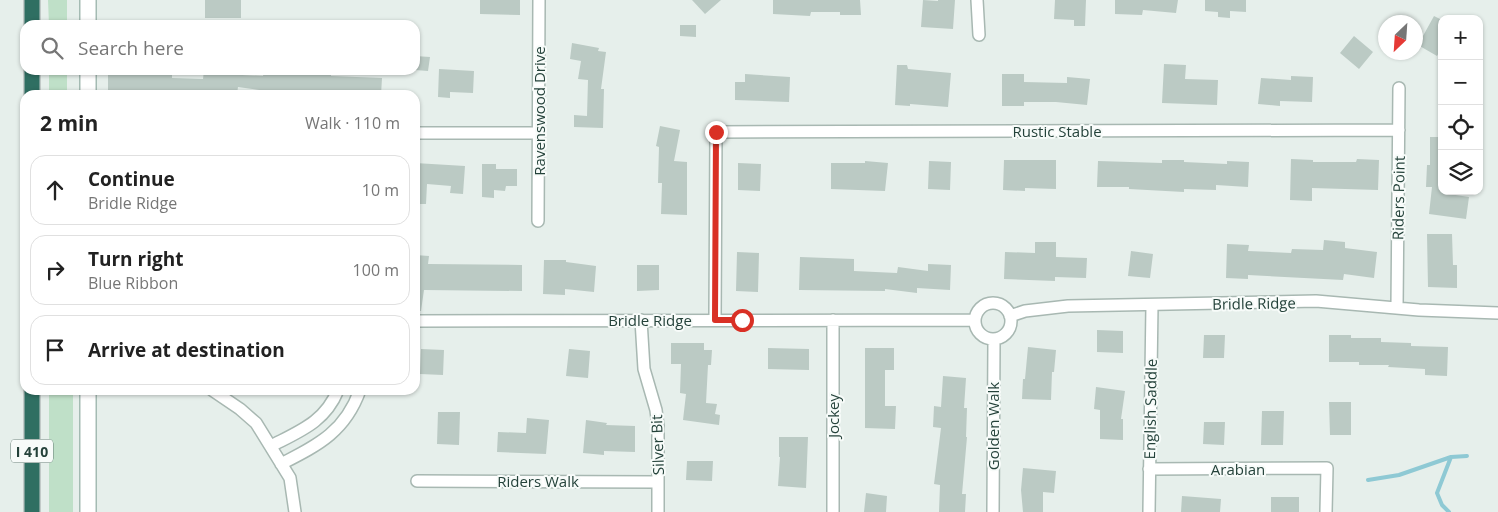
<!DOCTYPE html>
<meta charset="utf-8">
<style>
body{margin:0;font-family:"Open Sans",sans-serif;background:#f2f2f2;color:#222}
.controls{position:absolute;right:15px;top:15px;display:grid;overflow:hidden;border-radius:10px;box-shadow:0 1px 4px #0004}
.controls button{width:45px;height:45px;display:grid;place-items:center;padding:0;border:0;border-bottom:1px solid #e0e0e0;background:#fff;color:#222;font:25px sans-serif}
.compass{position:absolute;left:1378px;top:15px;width:45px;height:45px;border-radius:50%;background:#fff;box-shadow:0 1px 4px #0004;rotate:205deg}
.stop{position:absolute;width:15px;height:15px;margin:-11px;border:4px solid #d93025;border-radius:50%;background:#fff}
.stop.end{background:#d93025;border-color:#fff;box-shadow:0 1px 5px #0008}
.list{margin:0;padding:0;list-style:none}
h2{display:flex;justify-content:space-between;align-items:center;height:65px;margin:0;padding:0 20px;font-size:21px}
h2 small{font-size:16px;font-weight:400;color:#767676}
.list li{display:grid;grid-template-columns:32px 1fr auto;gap:15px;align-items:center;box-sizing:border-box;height:70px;margin:0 10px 10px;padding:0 10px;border:1px solid #e0e0e0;border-radius:15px}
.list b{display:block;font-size:19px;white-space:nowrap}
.list p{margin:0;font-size:16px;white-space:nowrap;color:#767676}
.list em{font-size:16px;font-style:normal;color:#767676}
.icon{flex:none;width:28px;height:28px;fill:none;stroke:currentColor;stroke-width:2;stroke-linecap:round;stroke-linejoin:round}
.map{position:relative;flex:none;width:1498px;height:512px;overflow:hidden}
.search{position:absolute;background:#fff;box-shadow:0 1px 4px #0004;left:20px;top:20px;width:400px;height:55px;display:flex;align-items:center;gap:12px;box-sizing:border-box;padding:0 18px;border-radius:15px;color:#767676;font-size:19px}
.panel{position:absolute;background:#fff;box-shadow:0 1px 4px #0004;left:20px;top:90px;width:400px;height:305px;border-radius:15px}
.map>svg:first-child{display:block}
.green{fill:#bfe0c8}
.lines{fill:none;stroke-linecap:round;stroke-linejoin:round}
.stream{stroke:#8ec9d4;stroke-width:4}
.building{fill:#bbcac4}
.minor-casing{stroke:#a8b8b2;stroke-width:14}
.secondary-casing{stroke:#a4bbb3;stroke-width:18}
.motorway-casing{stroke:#c2cac8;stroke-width:18}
.minor{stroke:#fff;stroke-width:11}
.secondary{stroke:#fff;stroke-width:15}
.motorway{stroke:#2f6f62;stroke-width:15}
.route{stroke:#d93025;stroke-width:6}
.labels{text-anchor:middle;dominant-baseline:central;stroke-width:4;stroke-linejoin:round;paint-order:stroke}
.shield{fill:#f7fbf9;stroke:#637a73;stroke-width:1}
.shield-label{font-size:14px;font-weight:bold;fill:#24423a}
.street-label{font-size:15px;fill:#24423a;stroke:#f7fbf9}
</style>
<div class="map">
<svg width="1498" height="512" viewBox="0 0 1498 512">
<rect width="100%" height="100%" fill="#e6efeb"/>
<path class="green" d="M48,0h19v25h-18z
M49,70h18v25h-18z
M49,390h24v122h-24z"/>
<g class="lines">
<path class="stream" d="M1368,480l31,-5 52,-18
M1449,512l-7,-7 -5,-12 14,-36 16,-1"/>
</g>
<path class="building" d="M205,0h36v18h-36z
M480,0h40v15l-40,-1z
M692,0h29l-16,14z
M773,0h87l1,15h-21v-3h-29l-1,4 -37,-2z
M923,0l15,1v-1h17l-2,29 -32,-2z
M1055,0h31l-1,26h-11v-6l-20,-1z
M1115,0h63l-2,13 -33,-3 -1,5 -27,-1z
M1205,0h41v12l-16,-1v7l-12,-1v-5l-13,-1z
M1434,16l8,4v28l-5,8 -19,-11z
M680,25h16v12l-16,-1z
M1354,36l19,16 -14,17 -19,-16z
M572,43l27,5 -1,3 8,1 -5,37h3l-1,39 -29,-1v-12l13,1 1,-36 -10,-1 3,-18 -11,-2z
M415,56l15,1 -2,14 -13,-1z
M1164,64l22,1 -1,14 33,1 -1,25 -55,-2z
M897,65h10l1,4 43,4 -3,34 -38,-3v2l-15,-1z
M439,69l35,2 -1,22 -23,-1v6l-12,-1z
M121,70h14v4l20,1v-3l17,1v5l31,1 1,-9h19v4l40,2 1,-6h45v2l22,1v3l51,2 -1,17h-87l-56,-8 -1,7 -19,-1 -1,2h-109v-21h13z
M745,74l45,3 -1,25 -54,-2v-18h10z
M1002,74h22v8l43,1v-6l23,2 -3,26 -31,-3h-32v4h-22z
M1291,76l22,1 -1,25 -32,-1v5l-22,-2 3,-26 30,2z
M660,126l20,4 -6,31 13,1v53l-26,-1 1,-31h-4l1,-36 -3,-1z
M1430,137h12v56l27,4 -3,22 -37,-5 3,-27h-6l1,-22h3z
M1291,159l22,1v2h43l1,-3 22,1 -1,30 -66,-2v13l-22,-1z
M1004,160h52v29l-31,-1v3l-22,-1z
M1162,160h22v2l43,2v-3l22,1 -1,25 -32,-2v5l-32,-1v3l-55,-3v-2h-32l1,-26 64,2z
M865,161l23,2 -3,28 -54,-2v-26h34z
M929,161l22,1 -1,28 -22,-1z
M415,163l50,3 -2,28 -13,-1 1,-7 -24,-2 -1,20h-11z
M738,163l23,1 -1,27 -22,-1z
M482,164h14v5h21v17h-11l-1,5 -11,-1v8l-12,-1z
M1427,234h25l1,31h4v23l-29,-1z
M1324,240l21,2v6l32,4 -3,26 -30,-4 -1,6 -95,-5v4l-22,-1 1,-34 22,1 -1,6 43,2 1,-4 31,1z
M1035,242h21v15l31,1 -1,20 -31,-1v4l-51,-2 1,-27 30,1z
M1131,251l22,3 -3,24 -22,-2z
M737,252l22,1 -1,39 -22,-1z
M415,255l14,1 -1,8 94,1v26l-98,-1 -3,21h-6z
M800,257l54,2v12l43,2 1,-6 30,4v-7l23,1 -1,25 -33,-2v5l-32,-4v2l-86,-1z
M544,260h22v2l30,4 -2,26 -29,-3v6l-22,-1z
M637,265h22v25l-22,1z
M1097,330l26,1v22l-26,-1z
M1204,335h21l-1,23h-21z
M1329,335h22v3h30v4l30,1v3l37,1 -1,29 -22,-1v-6l-37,-2 1,-2h-30v-3h-30z
M671,343h33v7h8l-1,15h-3l-2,38 11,1 -2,10 5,1 -1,10 -36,-5 3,-26 -6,-1 1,-29h-10z
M1028,347l28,3 -2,22h-2l-1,28 -29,-1 1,-20h2z
M768,348l41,1v21l-41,-1z
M865,348h29v22h-9v36h11l-1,23 -30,-1z
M421,349l23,1 -1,25 -23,-1z
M569,349l21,2 -2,27 -22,-2z
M943,376l23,2 -2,30h3l-1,29h1l-5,57h4l-1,18h-26l1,-27 -6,-1 7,-56 -8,-1 1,-21 7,1z
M1096,387l29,4 -4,28h2v21l-23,-1v-29l-6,-1z
M1329,402h22v33h-21z
M1262,411h22l-1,34h-22z
M438,412h22l-1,33 -22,-1z
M527,418l22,2 -3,34 -49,-2 1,-20 28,1z
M586,420l21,3 -1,2 29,1v26l-31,-1v4l-21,-2z
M1204,422h21l-1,23 -21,-1z
M779,437h29l-2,51 -28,-2 2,-29h-1z
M687,461h26l-1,20 -26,-1z
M1023,468l33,3 -2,22 -11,-1v20h-20l-2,-22z
M866,493l21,3 -1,16h-22z
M1182,496l39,3 -1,13h-39z
M1271,497h28v15h-28z"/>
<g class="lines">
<g class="minor-casing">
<path id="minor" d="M977,0l2,35
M415,133h124
M538,221l1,-221
M975 321a18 18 0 1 1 36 0a18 18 0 1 1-36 0Z
M1397,308l2,-220
M1010,316l15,-5 43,-5 248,-5 103,9 79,3
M641,320l3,49 12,41 2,16v86
M715,320l1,-188 683,-2
M833,320v192
M415,321l560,-1
M212,390l28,19 16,14 34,55 5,34
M271,446c29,-15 54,-24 67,-56
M281,464c37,-19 64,-32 79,-74
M1149,469l178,-1 -1,44
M417,481l241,1
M993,512l1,-172
M1149,512l3,-207"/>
</g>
<g class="secondary-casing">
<path id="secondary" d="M88,25v-25
M88,95v-25
M88,512v-122"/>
</g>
<g class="motorway-casing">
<path id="motorway" d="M32,0v25
M32,70v25
M32,390v122"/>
</g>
<use href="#minor" class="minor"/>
<use href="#secondary" class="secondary"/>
<use href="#motorway" class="motorway"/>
</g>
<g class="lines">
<path class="route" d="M716,132l-1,188h27"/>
</g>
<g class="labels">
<rect class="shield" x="11" y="439.5" width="42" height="23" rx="4"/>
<g class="shield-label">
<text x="32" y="451">I 410</text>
</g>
<g class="street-label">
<text transform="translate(539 111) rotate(-90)">Ravenswood Drive</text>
<text x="1057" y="131">Rustic Stable</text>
<text transform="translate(1398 198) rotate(-89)">Riders Point</text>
<text transform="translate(1254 303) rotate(-1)">Bridle Ridge</text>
<text x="650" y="320">Bridle Ridge</text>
<text transform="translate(1150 409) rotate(-89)">English Saddle</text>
<text transform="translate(833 416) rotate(-90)">Jockey</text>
<text transform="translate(993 426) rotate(-90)">Golden Walk</text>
<text transform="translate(657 445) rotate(-92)">Silver Bit</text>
<text x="1238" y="469">Arabian</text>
<text x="538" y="481">Riders Walk</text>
</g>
</g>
</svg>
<div class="controls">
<button>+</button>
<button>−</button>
<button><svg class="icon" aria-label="locate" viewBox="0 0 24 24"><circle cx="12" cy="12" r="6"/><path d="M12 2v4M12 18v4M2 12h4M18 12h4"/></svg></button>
<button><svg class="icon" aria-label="layers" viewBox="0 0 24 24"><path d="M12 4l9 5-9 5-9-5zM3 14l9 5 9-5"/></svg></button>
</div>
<svg class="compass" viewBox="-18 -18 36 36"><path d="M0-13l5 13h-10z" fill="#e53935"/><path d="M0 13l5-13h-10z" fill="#767676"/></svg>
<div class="stop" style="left:742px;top:320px"></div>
<div class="stop end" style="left:716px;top:132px"></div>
<div class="search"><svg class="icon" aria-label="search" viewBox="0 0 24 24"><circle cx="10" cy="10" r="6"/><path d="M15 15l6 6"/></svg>Search here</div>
<section class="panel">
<h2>2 min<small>Walk · 110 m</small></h2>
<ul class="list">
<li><svg class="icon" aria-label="ahead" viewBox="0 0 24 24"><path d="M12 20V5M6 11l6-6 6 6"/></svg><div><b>Continue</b><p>Bridle Ridge</p></div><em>10 m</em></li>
<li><svg class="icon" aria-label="right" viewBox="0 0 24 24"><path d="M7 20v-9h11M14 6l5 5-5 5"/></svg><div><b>Turn right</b><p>Blue Ribbon</p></div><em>100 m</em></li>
<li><svg class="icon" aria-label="arrive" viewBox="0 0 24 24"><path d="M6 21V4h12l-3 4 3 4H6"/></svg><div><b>Arrive at destination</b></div></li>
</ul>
</section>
</div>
